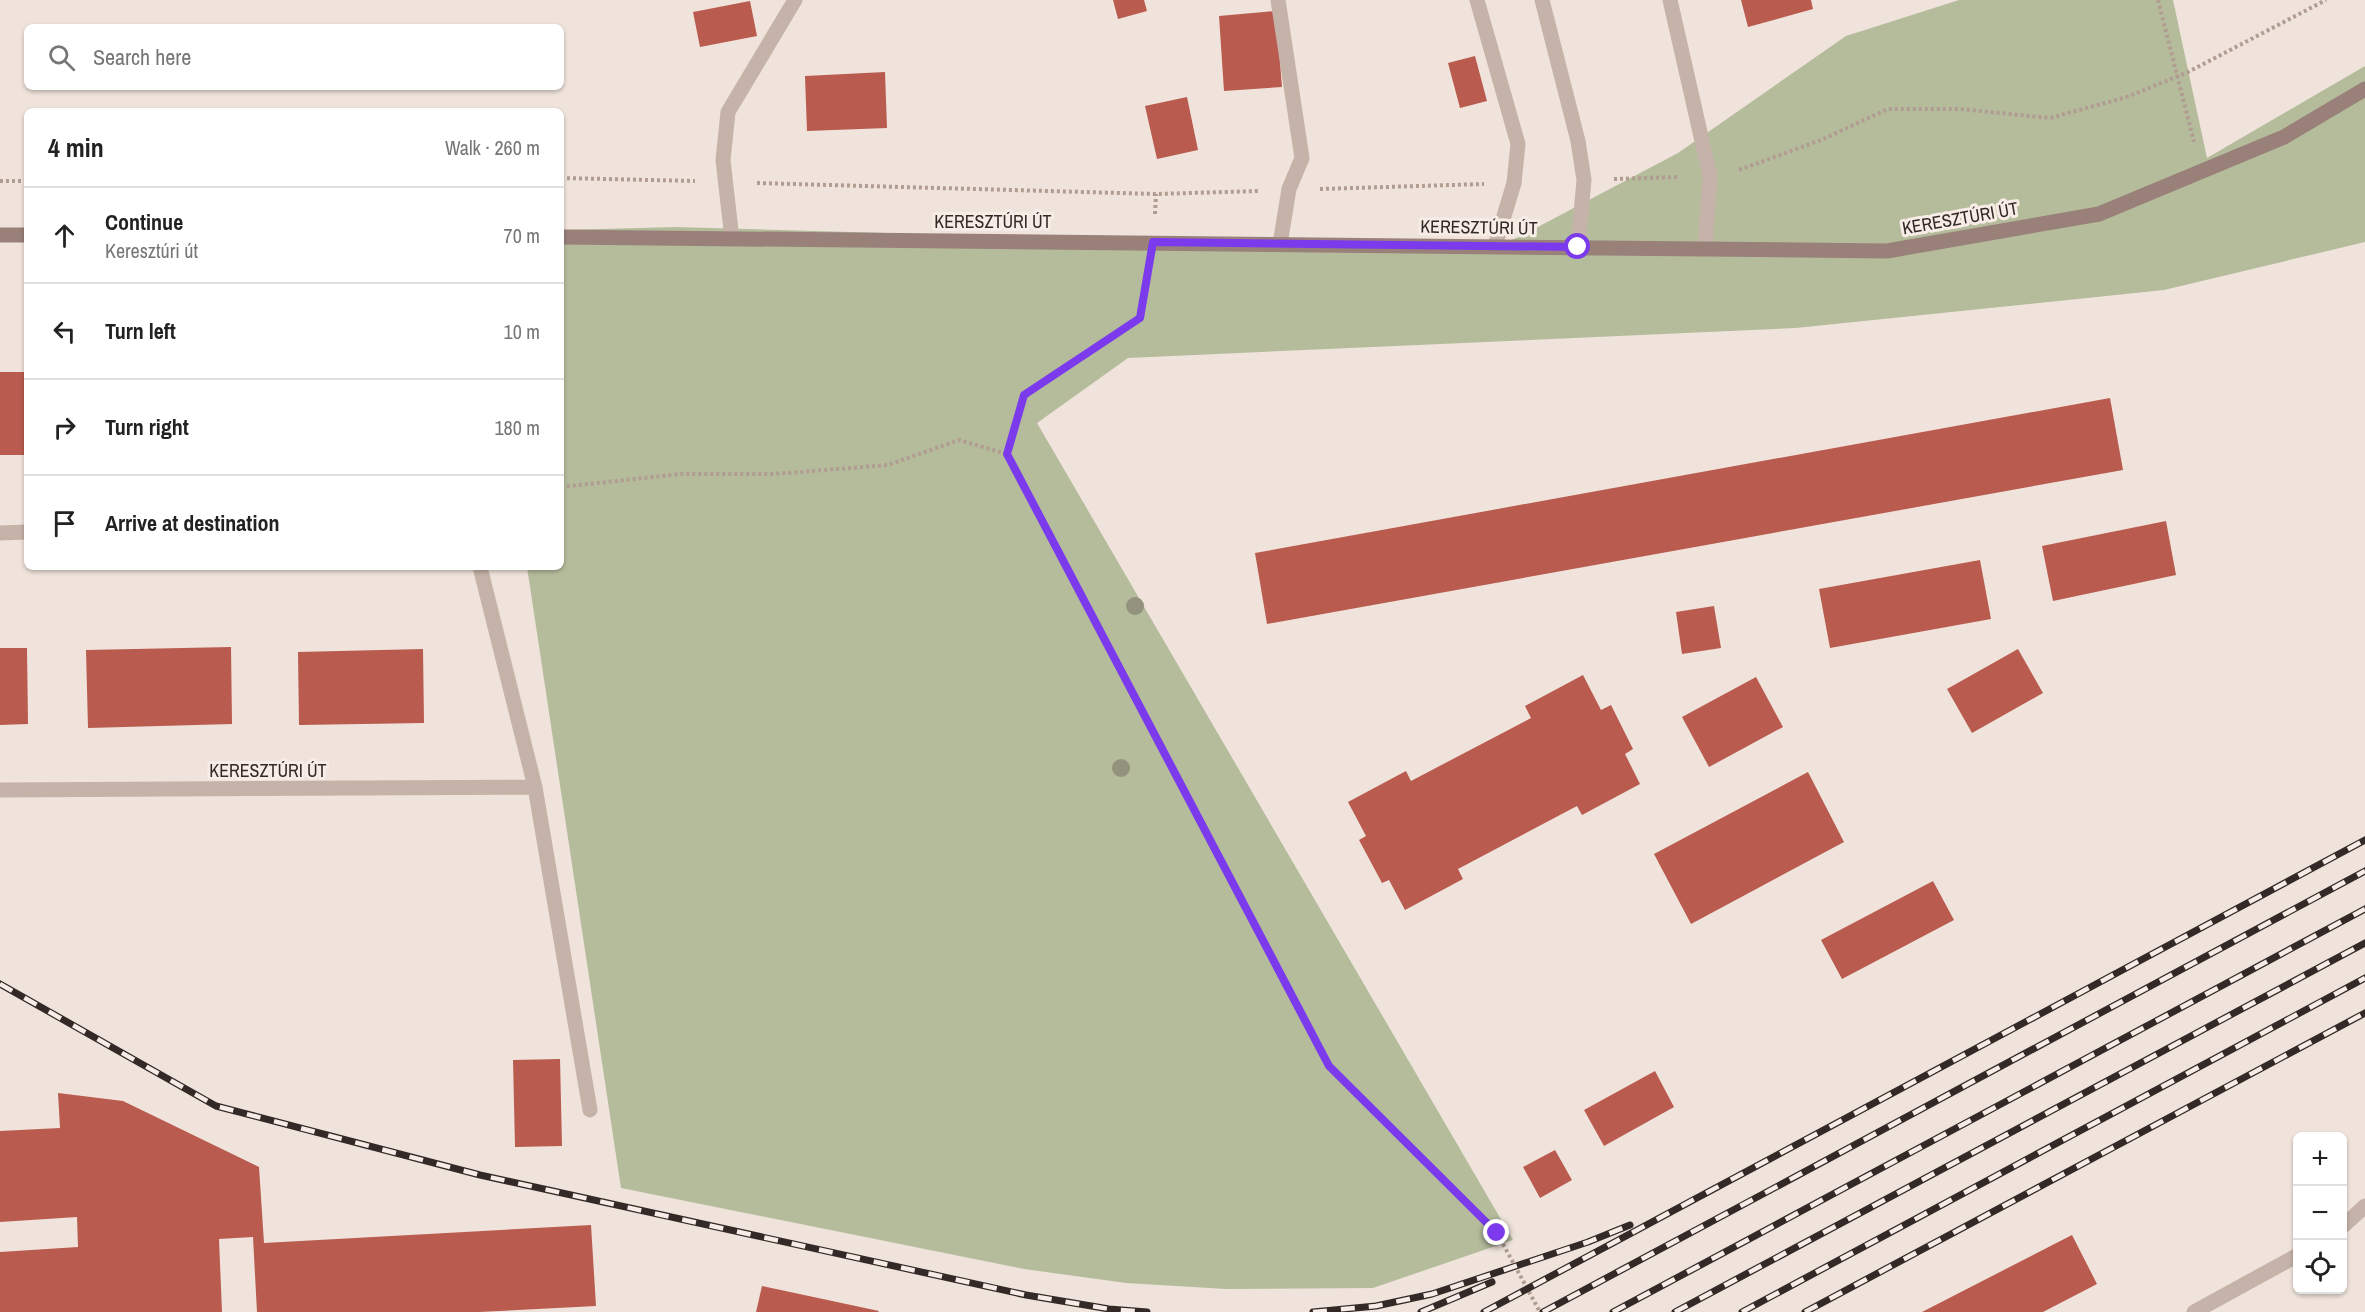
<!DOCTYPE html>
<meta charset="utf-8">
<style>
body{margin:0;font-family:"Archivo Narrow",sans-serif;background:#f6f6f6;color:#222}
.controls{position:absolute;right:18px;bottom:18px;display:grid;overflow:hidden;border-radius:9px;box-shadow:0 2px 4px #0004}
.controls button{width:54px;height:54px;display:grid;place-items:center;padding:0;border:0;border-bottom:2px solid #e0e0e0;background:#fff;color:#222;font:30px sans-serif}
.stop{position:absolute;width:18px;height:18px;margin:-14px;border:4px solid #7c3aed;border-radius:50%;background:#fff}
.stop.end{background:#7c3aed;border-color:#fff;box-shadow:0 2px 6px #0008}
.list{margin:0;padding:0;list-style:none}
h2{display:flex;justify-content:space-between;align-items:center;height:78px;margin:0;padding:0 24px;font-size:26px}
h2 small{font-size:20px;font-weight:400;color:#767676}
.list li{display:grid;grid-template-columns:39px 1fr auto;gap:18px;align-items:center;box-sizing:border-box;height:96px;padding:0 24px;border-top:2px solid #e0e0e0}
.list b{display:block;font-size:22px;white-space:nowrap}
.list p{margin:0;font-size:20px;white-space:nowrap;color:#767676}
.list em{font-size:20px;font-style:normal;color:#767676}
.icon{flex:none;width:33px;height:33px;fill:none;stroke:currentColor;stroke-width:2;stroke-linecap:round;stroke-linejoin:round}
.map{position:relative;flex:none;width:2365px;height:1312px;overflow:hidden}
.search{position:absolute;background:#fff;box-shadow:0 2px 4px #0004;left:24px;top:24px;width:540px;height:66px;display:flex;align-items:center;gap:15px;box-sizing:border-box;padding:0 21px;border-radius:9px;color:#767676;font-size:22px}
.panel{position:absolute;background:#fff;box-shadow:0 2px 4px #0004;left:24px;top:108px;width:540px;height:462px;border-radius:9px}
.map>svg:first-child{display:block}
.green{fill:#b5bc9c}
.building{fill:#b95b4e}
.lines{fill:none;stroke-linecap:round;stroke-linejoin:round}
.path{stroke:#b19c92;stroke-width:4;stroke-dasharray:3 3;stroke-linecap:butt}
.lane{stroke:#c5b2a8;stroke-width:15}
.street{stroke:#c5b2a8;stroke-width:15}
.secondary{stroke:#99817a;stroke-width:15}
.rail-casing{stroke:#332a27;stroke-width:7}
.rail{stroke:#f7ede6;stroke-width:4.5;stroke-dasharray:14;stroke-linecap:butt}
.tree{fill:#93927c}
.route{stroke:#7c3aed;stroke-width:8}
.labels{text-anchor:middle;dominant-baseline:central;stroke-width:6;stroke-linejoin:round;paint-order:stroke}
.street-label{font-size:18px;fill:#332a27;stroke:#f7ede6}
</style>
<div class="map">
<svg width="2365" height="1312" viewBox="0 0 2365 1312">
<rect width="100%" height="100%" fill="#efe3db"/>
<path class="green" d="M1959,0h214l34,158 158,-92v176l-201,48 -368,38 -668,30 -91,65 476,817 -140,48 -147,1 -100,-6 -102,-14 -403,-81 -94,-621h34v-337l115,-3 604,17 215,2 24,-9 159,-84 168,-117z"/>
<path class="building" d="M1113,0h31l3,11 -29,8z
M1741,0h70l2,9 -65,18z
M750,1l7,35 -57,11 -7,-35z
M1276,11l6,76 -58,4 -5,-75z
M1475,56l12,45 -27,7 -12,-45z
M885,72l2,56 -80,3 -2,-55z
M1187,97l11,53 -41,9 -12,-53z
M0,372h27v83h-27z
M2110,398l13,72 -856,154 -12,-71z
M2166,521l10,54 -123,26 -11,-55z
M1980,560l11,59 -161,29 -11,-59z
M1714,606l7,42 -39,6 -6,-42z
M231,647l1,77 -144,4 -2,-78z
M0,648h27l1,76 -28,1z
M423,649l1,74 -125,2 -1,-73z
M2018,649l25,44 -71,40 -25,-44z
M1583,675l18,35 10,-5 22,44 -8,5 15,30 -58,31 -5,-9 -119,63 5,10 -58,31 -16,-30 -7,3 -23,-43 7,-4 -18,-34 58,-31 5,10 120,-63 -6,-12z
M1756,677l27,50 -74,40 -27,-50z
M1808,772l36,70 -153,82 -37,-70z
M1933,881l21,39 -112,59 -21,-39z
M560,1059l2,87 -47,1 -2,-87z
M1655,1071l19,36 -70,39 -20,-36z
M58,1093l65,8 136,66 5,76 327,-18 5,81 -117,6h-222l-4,-75 -34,2 3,73h-222v-60l78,-5 -1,-30 -77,5v-91l60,-3z
M1555,1150l17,30 -32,18 -17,-31z
M2072,1235l25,49 -54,28h-121z
M762,1286l117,25 -1,1h-122z"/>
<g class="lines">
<path class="path" d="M2158,0l36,142
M1739,170l82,-30 67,-31h72l90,9 77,-21 61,-25 138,-72
M561,178l134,3
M1614,179l65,-2
M0,181h27
M757,183l399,11 103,-3
M1320,189l164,-5
M1155,214l1,-20
M1148,272l-8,45 -116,78 -17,59 322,612 168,167 43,79
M561,487l120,-13h93l114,-9 71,-25 48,14"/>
<path class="lane" d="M1278,0l24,158 -13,31 -9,55
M1477,0l41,144 -4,39 -19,63
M1542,0l36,141 6,39 -6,67
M1670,0l40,176 -5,73
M732,239l-9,-79 5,-48 67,-112
M2342,1227l23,-21
M2194,1312l104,-57"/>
<path class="street" d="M0,533l27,-1
M480,567l55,220 55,323
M0,790l535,-3"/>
<path class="secondary" d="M0,235h27
M561,237l1326,14 212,-37 185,-77 81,-48"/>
<g class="rail-casing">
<path id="rail" d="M0,984l216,122 264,69 546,120 83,14 38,3
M1313,1312l63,-6 56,-12 156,-52 42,-17
M1421,1312l71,-30
M1484,1312l881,-472
M1543,1312l822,-441
M1613,1312l752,-403
M1675,1312l690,-369
M1742,1312l623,-334
M1805,1312l560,-299"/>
</g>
<use href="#rail" class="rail"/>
</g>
<g class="tree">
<circle cx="1135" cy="606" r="9"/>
<circle cx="1121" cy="768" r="9"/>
</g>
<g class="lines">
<path class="route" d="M1497,1233l-168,-167 -322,-612 17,-59 116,-77 13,-76 425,5"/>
</g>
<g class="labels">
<g class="street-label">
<text transform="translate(1960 218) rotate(-10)">KERESZTÚRI ÚT</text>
<text x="993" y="221">KERESZTÚRI ÚT</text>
<text transform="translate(1479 227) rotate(1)">KERESZTÚRI ÚT</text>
<text x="268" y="770">KERESZTÚRI ÚT</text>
</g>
</g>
</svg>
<div class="controls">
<button>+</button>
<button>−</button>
<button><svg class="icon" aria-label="locate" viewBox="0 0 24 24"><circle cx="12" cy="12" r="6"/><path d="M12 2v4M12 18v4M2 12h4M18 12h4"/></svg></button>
</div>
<div class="stop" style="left:1578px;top:247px"></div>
<div class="stop end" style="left:1497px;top:1233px"></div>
<div class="search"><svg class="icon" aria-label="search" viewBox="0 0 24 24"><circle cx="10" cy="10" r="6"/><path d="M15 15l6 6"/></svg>Search here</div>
<section class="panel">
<h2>4 min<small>Walk · 260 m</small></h2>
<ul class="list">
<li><svg class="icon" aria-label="ahead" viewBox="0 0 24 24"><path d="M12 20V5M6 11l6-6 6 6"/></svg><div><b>Continue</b><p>Keresztúri út</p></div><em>70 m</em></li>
<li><svg class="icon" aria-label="left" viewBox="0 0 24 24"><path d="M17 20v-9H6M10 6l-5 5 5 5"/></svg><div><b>Turn left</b></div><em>10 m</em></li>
<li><svg class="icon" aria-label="right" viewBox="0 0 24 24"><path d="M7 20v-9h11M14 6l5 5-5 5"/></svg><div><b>Turn right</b></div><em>180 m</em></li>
<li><svg class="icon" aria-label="arrive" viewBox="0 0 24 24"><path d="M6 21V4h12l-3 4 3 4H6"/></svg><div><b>Arrive at destination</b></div></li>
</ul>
</section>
</div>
